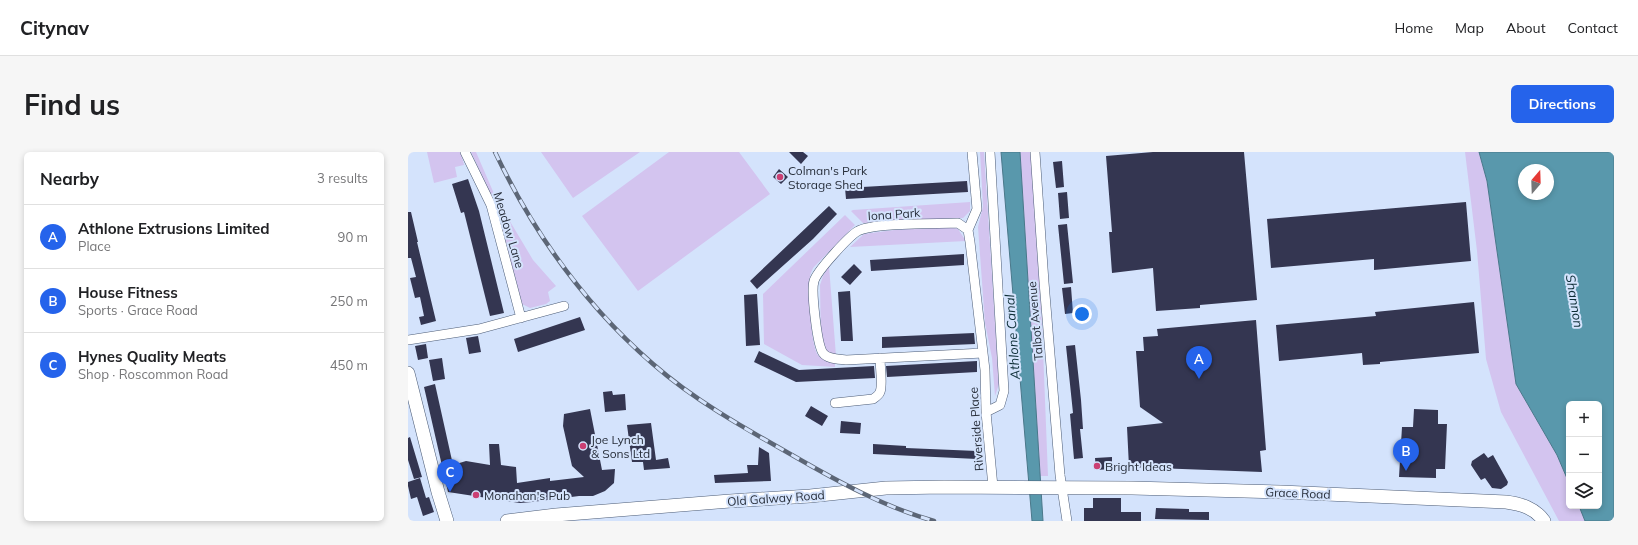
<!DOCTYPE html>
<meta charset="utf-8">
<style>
body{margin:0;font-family:Mulish,sans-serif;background:#f6f6f6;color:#202124}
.controls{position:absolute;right:12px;bottom:12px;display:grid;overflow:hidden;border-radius:6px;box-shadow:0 2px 6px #0003}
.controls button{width:36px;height:36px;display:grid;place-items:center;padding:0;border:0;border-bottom:1px solid #e0e0e0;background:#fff;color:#202124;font:20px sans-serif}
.compass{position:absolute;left:1110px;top:12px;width:36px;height:36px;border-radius:50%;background:#fff;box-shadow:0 2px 6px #0003;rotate:19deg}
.you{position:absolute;left:674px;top:162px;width:14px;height:14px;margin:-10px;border:3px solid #fff;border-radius:50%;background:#1a73e8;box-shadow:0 0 0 6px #1a73e833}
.badge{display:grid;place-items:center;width:26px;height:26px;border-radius:50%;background:#2563eb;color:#fff;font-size:13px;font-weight:700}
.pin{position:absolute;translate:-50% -33px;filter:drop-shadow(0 1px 2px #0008)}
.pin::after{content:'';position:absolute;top:21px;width:14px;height:12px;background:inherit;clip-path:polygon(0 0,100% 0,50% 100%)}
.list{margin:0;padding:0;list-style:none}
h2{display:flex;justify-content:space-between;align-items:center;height:52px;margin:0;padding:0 16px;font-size:17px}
h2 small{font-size:13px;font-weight:400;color:#757577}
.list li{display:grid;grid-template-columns:26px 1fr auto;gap:12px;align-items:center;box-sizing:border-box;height:64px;padding:0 16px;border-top:1px solid #e0e0e0}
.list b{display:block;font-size:15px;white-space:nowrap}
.list p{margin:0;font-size:13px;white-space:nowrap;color:#757577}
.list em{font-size:13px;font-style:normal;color:#757577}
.icon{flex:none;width:22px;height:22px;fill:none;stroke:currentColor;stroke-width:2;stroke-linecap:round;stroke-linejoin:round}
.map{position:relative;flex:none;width:1206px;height:369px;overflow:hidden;border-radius:6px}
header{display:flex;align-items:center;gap:24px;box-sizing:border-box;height:56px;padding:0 20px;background:#fff;border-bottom:1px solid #e0e0e0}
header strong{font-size:19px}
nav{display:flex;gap:22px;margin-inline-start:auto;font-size:14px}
.intro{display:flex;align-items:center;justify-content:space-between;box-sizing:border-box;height:96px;padding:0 24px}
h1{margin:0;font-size:28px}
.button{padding:10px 18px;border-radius:6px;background:#2563eb;color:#fff;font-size:14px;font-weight:700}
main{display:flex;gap:24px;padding:0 24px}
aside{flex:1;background:#fff;border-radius:6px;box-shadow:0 2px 6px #0003}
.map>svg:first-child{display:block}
.green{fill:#d3c4ef}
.water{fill:#5998ac;stroke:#4a788a;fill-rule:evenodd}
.building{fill:#343651}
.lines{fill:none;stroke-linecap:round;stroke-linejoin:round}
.street-casing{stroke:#4c5c76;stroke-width:10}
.secondary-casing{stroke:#4c5c76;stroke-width:14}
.street{stroke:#fff;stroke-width:9}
.secondary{stroke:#fff;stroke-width:13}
.rail-casing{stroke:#5c6676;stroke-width:4.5}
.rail{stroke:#d4e3fc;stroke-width:3;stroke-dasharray:9;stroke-linecap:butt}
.poi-dot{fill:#cb3f73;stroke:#d4e3fc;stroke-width:1.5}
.labels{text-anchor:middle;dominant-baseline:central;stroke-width:4;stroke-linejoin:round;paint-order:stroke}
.poi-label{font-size:12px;fill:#282f3b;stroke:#d4e3fc;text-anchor:start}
.street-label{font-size:12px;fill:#282f3b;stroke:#d4e3fc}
.water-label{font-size:13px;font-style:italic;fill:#0e2e37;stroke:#d4e3fc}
</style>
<header>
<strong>Citynav</strong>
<nav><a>Home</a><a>Map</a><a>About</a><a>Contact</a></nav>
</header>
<div class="intro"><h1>Find us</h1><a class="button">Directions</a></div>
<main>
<aside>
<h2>Nearby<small>3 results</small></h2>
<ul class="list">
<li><span class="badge">A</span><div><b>Athlone Extrusions Limited</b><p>Place</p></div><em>90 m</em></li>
<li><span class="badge">B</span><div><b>House Fitness</b><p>Sports · Grace Road</p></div><em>250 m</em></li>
<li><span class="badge">C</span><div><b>Hynes Quality Meats</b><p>Shop · Roscommon Road</p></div><em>450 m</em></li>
</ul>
</aside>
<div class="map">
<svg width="1206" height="369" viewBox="0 0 1206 369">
<rect width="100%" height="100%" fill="#d4e3fc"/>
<path class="green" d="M19,0h34l3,13 -9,2 2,10 -23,6z
M63,0h5l19,44 38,64 23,26 -8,6 2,9 -4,3 -16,4 -8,-4 -24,-93z
M133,0h99l-67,46z
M261,0h70l31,42 -132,97 -56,-75z
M572,0h4l15,232 -4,12 -3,-38 -7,-35 -7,-96 5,-21z
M612,0h11l11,172 6,152h-8z
M1057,0h14l8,29 29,203 41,71 12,28v23h10l6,15h-26l-58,-109 -15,-53 -9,-108z
M562,50v9l-7,7 -100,5 -12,-12 2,-1z
M437,63l10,10 -42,43c-1,3 -3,6 -3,9 -2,12 1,70 8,78 4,5 11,6 17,8v4l-33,-2 -38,-21 -1,-50z
M542,75l8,2 8,12 -116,6 14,-13 30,-4z
M421,114l7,90 -8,-4 -7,-8 -1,-59 3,-9z"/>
<path class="water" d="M593,0h19l23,369h-11z
M1071,0h135v369h-29l-6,-15h20v-102h-30v79l-12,-28 -41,-71 -29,-203zM1116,18h24v24h-24z"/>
<path class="building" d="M381,0h14l5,4 -7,8z
M745,0h91l13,148 -57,5v3l-44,3 -3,-43 -41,5 -3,-41h3l-6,-76z
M654,9l2,26 -8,1 -3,-26z
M371,17l9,8 -7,7 -8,-7z
M60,27l11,32 25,102 -14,3 -26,-104 -3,1 -9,-29z
M559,29l1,11 -122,7 -1,-11z
M659,40l2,26 -9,1 -2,-26z
M1058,50l5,59 -97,9v-11l-103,9 -4,-49z
M421,54l8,8 -24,25 -56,50 -7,-8z
M0,60h3l7,30h-1l19,79 -15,4 -2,-8 5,-1 -4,-19 -5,1 -5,-20 6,-1 -5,-19h-3z
M659,72l6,59 -9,1 -6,-59z
M556,102v11l-93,6 -1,-11z
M446,112l8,8 -12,13 -9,-8z
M663,135l2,26 -8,1 -3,-26z
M442,139l3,50h-12l-3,-49z
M349,142l3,51 -14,1 -2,-51z
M1066,150l5,51 -99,9v2l-17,1 -1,-12 -83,8 -3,-36 100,-9 -1,-4z
M172,165l5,13 -67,22 -4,-13z
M848,168l10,130 -6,1 2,21 -133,-5 -2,-40 36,-4 -23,-16 -4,-56h8l-1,-14 15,-1 -1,-7z
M566,181l1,11 -93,4v-11z
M70,184l3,16 -12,2 -3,-16z
M18,192l2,14 -10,2 -3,-14z
M667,193l6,55 2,29h-3l3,29 -9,1 -4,-45 3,-1 -7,-67z
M351,199l40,19 75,-4 1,12 -79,4 -42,-20z
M34,206l3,21 -12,2 -4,-21z
M569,209v11l-90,5 -1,-11z
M27,232l18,81 13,-4 24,4 -1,-21h10l2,21 15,2 1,16 33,-5v3l34,-4 -12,-11 -9,-40 1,-12 26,-5 12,61 13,-1 -1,14 -9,8 -12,5h-14l-47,6 -12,1 -72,-11 -24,-105z
M204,239l1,4 12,-1 1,16 -21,2 -2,-20z
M403,254l17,10 -6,10 -17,-10z
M1006,257l24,1v14h9l-2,45h-9v9l-37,-1 3,-50h11z
M433,269l20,2 -1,11 -20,-1z
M243,271l5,37 12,-2 2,10 -26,2 -1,-8h-11l-5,-37z
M2,285l12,40 -8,2 -6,-19v-22z
M465,292l33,2v2l71,3v8l-104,-5z
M351,295l10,6 2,28 -56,2 -1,-8 34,-2 -1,-8h11z
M1076,301l4,5 5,-3 15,27 -1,3 -6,4 -9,-1 -7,-10 -4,2 -10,-15 1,-4z
M704,305v12l-16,1 -1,-12z
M12,326l6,20 3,-1 5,15 -11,4 -6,-19 -6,2 -3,-13v-4z
M685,346h28v14h20v9h-57v-13h9z
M748,356l33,1v3h20v8l-54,-1z"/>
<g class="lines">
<g class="street-casing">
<path id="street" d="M57,0l26,53 30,113
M627,0l9,130 16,193 7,46
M560,78l9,-21 -5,-57
M0,188l71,-11 85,-23
M575,201l-137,7c-7,-1 -19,-1 -23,-7 -6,-8 -12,-62 -9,-72 3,-10 35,-45 44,-50 15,-9 80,-7 100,-8l10,7 2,12 15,128 1,42 7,75
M427,251l38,-4c3,-2 6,-4 7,-7 3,-7 0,-25 0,-34
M578,260l14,-7 4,-14 -14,-239"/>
</g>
<g class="secondary-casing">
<path id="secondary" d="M0,221l30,119 9,29
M99,369l49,-6 174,-14 80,-5 76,-8 58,-1 188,1 149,4 225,10c15,2 29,6 38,19"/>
</g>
<use href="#street" class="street"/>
<use href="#secondary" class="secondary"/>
<g class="rail-casing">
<path id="rail" d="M87,0c38,80 91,154 158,212 41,36 91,64 139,91 45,26 92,52 142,66"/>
</g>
<use href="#rail" class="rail"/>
</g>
<g class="poi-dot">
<circle cx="372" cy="25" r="4"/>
<circle cx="175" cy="294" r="4"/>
<circle cx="689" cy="314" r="4"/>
<circle cx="68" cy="343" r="4"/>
</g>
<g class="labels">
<g class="poi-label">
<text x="380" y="18">Colman's Park<tspan x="380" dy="14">Storage Shed</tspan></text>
<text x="183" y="287">Joe Lynch<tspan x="183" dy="14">&amp; Sons Ltd</tspan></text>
<text x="697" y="314">Bright Ideas</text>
<text x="76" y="343">Monahan's Pub</text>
</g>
<g class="street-label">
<text transform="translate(486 62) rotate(-4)">Iona Park</text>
<text transform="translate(101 78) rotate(73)">Meadow Lane</text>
<text transform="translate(627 169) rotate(-95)">Talbot Avenue</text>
<text transform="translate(568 277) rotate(-94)">Riverside Place</text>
<text transform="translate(890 341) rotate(2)">Grace Road</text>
<text transform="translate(368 346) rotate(-4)">Old Galway Road</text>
</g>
<g class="water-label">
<text transform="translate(1167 149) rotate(81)">Shannon</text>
<text transform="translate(604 185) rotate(-94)">Athlone Canal</text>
</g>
</g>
</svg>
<div class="controls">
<button>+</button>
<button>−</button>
<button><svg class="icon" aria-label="layers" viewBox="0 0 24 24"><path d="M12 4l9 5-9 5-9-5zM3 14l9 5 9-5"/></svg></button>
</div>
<svg class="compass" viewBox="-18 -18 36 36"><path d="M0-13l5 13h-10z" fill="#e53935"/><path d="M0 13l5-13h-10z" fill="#757577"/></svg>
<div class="you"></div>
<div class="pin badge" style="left:791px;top:227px">A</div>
<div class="pin badge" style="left:998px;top:319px">B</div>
<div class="pin badge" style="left:42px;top:340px">C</div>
</div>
</main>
